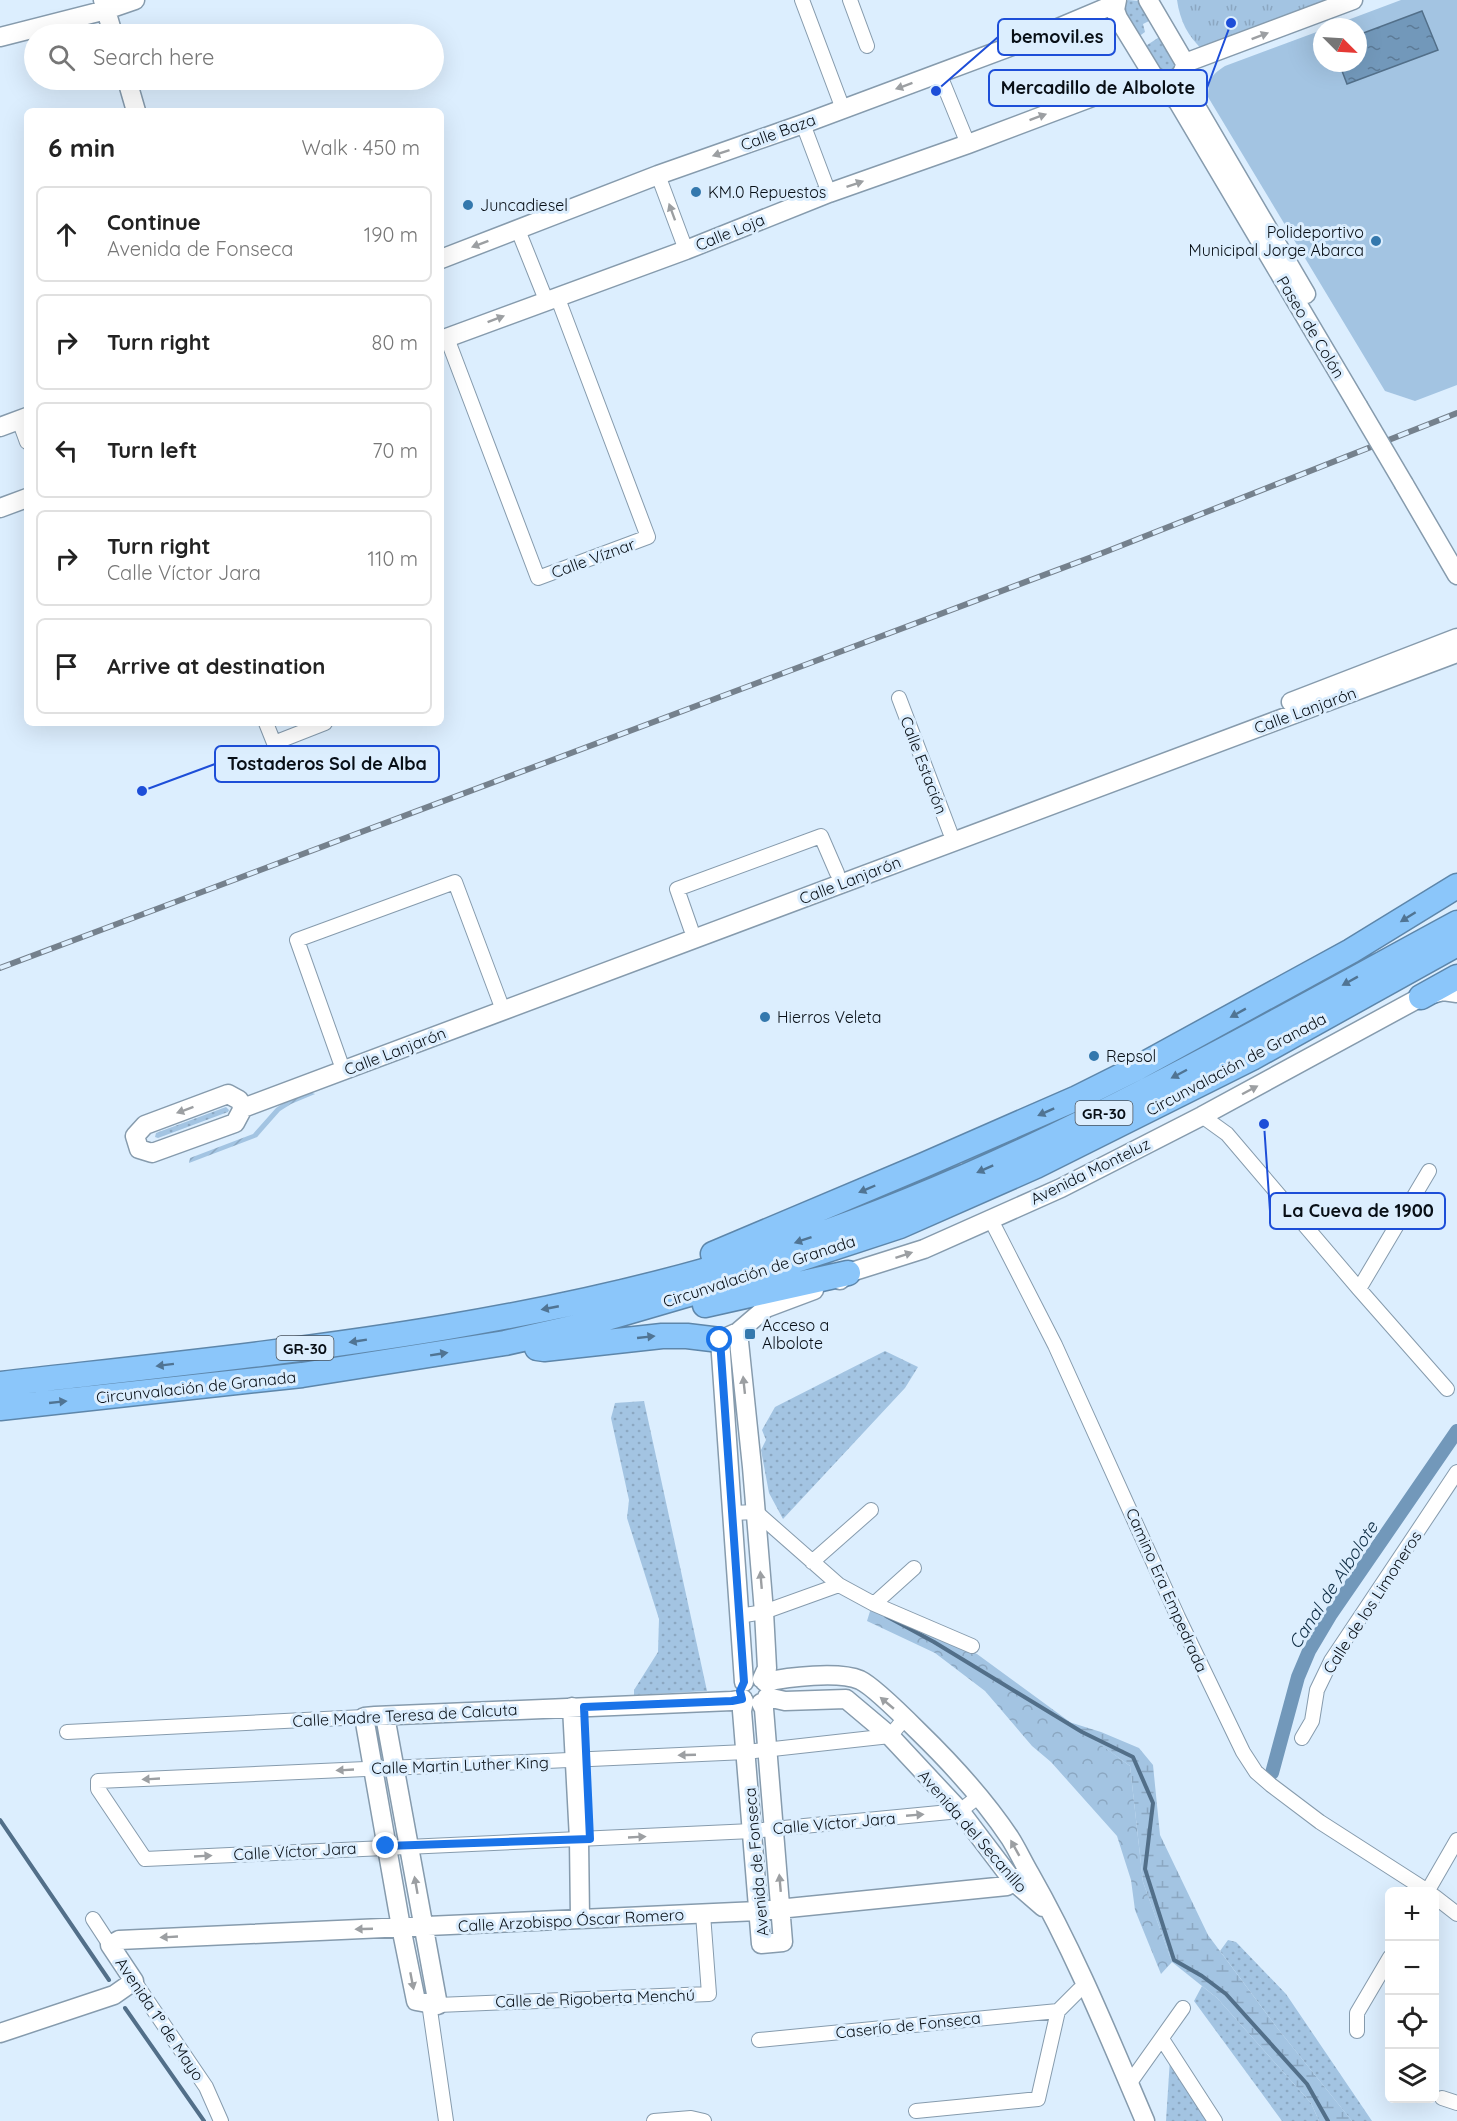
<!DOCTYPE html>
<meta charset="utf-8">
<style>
body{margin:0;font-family:Quicksand,sans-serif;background:#f6f6f6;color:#222}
.controls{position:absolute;right:18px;bottom:18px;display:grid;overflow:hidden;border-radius:9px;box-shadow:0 6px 24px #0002}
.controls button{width:54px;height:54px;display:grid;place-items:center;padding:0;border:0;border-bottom:2px solid #e0e0e0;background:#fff;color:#222;font:30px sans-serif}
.compass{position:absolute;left:1313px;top:18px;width:54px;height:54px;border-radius:50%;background:#fff;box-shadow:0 6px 24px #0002;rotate:114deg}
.stop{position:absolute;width:18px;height:18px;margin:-14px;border:4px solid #1a73e8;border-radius:50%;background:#fff}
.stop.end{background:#1a73e8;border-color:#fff;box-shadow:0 2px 6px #0008}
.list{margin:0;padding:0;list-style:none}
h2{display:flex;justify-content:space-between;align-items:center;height:78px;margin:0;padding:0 24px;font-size:26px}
h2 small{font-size:20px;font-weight:400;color:#767676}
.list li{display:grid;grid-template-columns:39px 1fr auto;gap:18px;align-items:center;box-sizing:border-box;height:96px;margin:0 12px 12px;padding:0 12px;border:2px solid #e0e0e0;border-radius:9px}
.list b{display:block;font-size:22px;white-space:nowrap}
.list p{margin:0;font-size:20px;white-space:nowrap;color:#767676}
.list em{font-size:20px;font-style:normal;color:#767676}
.icon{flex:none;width:33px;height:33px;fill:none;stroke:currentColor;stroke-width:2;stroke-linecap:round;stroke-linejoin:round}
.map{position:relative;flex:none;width:1457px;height:2121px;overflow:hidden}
.search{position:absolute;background:#fff;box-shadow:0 6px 24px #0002;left:24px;top:24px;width:420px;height:66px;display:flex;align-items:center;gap:15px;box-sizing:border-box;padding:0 21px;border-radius:33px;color:#767676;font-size:22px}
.panel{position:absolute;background:#fff;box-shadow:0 6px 24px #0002;left:24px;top:108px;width:420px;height:618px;border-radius:9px}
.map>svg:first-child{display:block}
.grass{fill:url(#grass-dots)}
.forest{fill:url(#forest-crowns)}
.wetland{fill:url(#wetland-marsh)}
.park{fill:url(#park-tufts)}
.garden{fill:url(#garden-furrows)}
.pitch{fill:#a3c4e2}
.water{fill:url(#water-ripples);stroke:#526f89;stroke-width:1.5}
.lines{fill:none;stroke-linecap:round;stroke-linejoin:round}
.stream{stroke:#526f89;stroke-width:4}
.canal{stroke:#7298ba;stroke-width:14}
.street-casing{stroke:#869bad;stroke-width:16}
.secondary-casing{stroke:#869bad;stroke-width:21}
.highway-casing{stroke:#5d86aa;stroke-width:27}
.street{stroke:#fff;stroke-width:14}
.secondary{stroke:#fff;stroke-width:18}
.highway{stroke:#8bc6fa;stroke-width:24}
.rail-casing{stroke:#75818d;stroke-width:6}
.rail{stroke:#dceefe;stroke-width:4;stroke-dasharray:11;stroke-linecap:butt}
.secondary-bridge-casing{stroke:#869bad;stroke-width:21;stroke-linecap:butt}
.secondary-bridge{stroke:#fff;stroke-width:18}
.oneway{fill:#9c9fa2}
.oneway2{fill:#507493}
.route{stroke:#1a73e8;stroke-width:8}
.poi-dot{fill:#3478ad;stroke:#dceefe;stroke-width:2}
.labels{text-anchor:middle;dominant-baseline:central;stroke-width:6;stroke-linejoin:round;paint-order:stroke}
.shield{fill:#dceefe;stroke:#48525c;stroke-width:1.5}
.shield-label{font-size:15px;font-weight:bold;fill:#080f16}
.street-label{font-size:16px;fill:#080f16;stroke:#dceefe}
.poi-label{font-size:16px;fill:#080f16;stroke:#dceefe;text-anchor:start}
.water-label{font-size:18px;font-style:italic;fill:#0d2c44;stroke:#dceefe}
.leader{fill:none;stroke:#1d4ed8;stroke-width:2}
.callout-dot{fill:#1d4ed8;stroke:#dceefe;stroke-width:2}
.callout{fill:#dceefe;stroke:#1d4ed8;stroke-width:2}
.callout-label{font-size:18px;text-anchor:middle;font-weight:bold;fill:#080f16}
</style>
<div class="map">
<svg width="1457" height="2121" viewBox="0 0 1457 2121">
<defs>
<pattern id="grass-dots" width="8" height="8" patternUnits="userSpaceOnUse" patternTransform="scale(1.5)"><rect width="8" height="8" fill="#a3c4e2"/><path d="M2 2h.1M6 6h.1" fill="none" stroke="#8ba7c1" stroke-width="1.8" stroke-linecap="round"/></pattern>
<pattern id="forest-crowns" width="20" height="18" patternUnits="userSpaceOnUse" patternTransform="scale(1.5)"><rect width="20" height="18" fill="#a3c4e2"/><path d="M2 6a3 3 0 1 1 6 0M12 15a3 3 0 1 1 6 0" fill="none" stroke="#8ba7c1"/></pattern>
<pattern id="wetland-marsh" width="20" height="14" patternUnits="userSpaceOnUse" patternTransform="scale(1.5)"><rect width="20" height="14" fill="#a3c4e2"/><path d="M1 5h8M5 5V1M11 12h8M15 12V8" fill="none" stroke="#8ba7c1"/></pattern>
<pattern id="park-tufts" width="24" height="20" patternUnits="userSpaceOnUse" patternTransform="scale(1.5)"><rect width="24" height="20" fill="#a3c4e2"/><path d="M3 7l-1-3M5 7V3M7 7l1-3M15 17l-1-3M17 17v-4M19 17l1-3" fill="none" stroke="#8ba7c1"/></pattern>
<pattern id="garden-furrows" width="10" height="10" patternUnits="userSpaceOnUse" patternTransform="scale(1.5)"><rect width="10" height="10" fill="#a3c4e2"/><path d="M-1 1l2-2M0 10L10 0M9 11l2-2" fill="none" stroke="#8ba7c1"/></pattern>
<pattern id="water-ripples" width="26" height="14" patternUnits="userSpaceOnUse" patternTransform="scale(1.5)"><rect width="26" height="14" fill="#7298ba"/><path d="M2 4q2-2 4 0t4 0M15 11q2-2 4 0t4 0" fill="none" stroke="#5c7a96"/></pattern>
</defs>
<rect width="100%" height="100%" fill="#dceefe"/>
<path class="grass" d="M1128,0l11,1 12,19 -8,4 2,8 -7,5 -14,-23 -1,-7z
M1161,36l15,27 -2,7 -7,4 -7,-1 -16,-26z
M226,1107l3,3 -1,2 -70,26 -3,-1 1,-4z
M885,1351l33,16 -13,21 -122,131 -14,-26 -8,-43 5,-10 -4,-10 13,-23z
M644,1401l63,290 -73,4v-5l24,-38 1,-33 -32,-101 2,-18 -18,-82 4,-15z
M1228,1940l8,2 50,52 86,127h-20l-74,-92 -58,-78z
M1202,1986l15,12 94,105 8,18h-37l-88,-120z
M1170,2059l39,62h-43z"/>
<path class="forest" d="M871,1608l106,46 153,112 13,116 29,80 -11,12 -26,-64 -4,-30 -14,-44 -66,-74 -19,-16 -47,-55 -50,-38 -68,-32z"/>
<path class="wetland" d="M1069,1722l32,10 38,16 14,17 7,70 48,100 70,94 74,92h-33l-8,-18 -94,-105 -45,-36 -29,-80 -13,-116z"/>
<path class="park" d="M1177,0h162l-135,51c-16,-14 -24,-30 -27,-51z"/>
<path class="garden" d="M310,1092l5,2 -24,10 -11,7 -23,26 -68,26 1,-5 63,-24 23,-26 9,-6z"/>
<path class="pitch" d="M1401,0h56v385l-42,16 -30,-10 -177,-294c1,-18 2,-21 17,-31l97,-36v33h36v-36h-29z"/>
<path class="water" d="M1422,11l16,39 -91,34 -8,-21h19v-28z"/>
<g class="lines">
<path class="stream" d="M886,1616l48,26 148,90 51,25 20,46 -8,66 29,91 28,16 24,18 81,90 21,37
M0,1820l109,160
M125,2008l79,113"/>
<path class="canal" d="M1272,1773l26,-96 11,-26 22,-37 126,-183"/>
<g class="street-casing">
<path id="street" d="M802,0l41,109
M850,0l17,46
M939,73l29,71
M803,124l26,69
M658,175l28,75
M518,230l28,70
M447,338l91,240 110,-41 -91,-241
M19,420l8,22
M899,698l51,134
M266,723l8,20 51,-20
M691,929l-14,-40 144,-53 16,37
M340,1061l-43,-121 158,-58 48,128
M1202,1116l25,18 132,155 88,100
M990,1218l65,127 123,272 65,135 13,20 15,13 49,37 109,70
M1359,1289l70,-118
M732,1513l24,-1 83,73 35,19 98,42
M812,1562l59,-52
M874,1604l40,-36
M739,1616l25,-4 75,-27
M905,1718l-15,18 -144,16 -648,29v8l47,70 607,-28 208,-20 19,-15
M67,1732l297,-15
M1302,1738l10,-17 5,-31 14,-29 126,-189
M1427,1892l30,-52
M1434,1896l23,18
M93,1919l17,26
M134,1981l72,106 15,34
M429,2003l17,118
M438,2005l271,-11 -6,-80
M1357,2031v-18l33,-56
M1162,2039l53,82
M759,2040l299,-29
M1129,2084l54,-76
M1442,2098l15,5
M916,2111l122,-12 20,-88 21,-21 9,-4
M654,2121l37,-3 13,3"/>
</g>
<g class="secondary-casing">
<path id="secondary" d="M103,0l10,34
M1117,0l-2,10 3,8 38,62c14,6 28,-2 29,-17l-37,-63
M0,37l106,-27 29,-10
M1185,63l168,-63
M1184,70l5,8 8,30 109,186
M127,80l9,31
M1159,82l19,20 180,304
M441,259l217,-84 145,-51 236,-88 76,-32
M441,340l245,-90 143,-57 139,-49 159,-60 29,-4
M0,427l27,-10
M1404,484l53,91
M0,508l27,-10
M1291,702l166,-64
M243,1108l-4,-8 -11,-6 -83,31 -10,11 4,13 13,4 83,-30 8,-15 1214,-455
M840,1280l8,-7 76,-24 137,-61 141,-72 219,-119 22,-6 14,2
M738,1332l14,135 12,145 3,56 -5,11
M744,1682l-24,-342 18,-8 28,-24 48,-18
M765,1682c23,-5 74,-11 95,-2 13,6 46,39 58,51 34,33 66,68 92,107 7,11 13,24 20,36 45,79 79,163 115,247
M767,1697l18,4 61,-2 44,37 70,75 53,70 30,26
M744,1701l-2,10 19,233 22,-2 -19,-233 -3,-6
M572,1707l7,132 1,80
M385,1716l53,289 -22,-4 -15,-74 -37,-210 11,-1 357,-15 11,-2
M0,2033l114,-38 20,-14 -24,-36 9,-5 639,-29 249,-25 21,-15"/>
</g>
<g class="highway-casing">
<path id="highway" d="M1421,997l36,-20
M713,1254l211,-89 153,-67 60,-30 214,-117 106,-65
M705,1305l143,-32
M537,1348l7,1 118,-13h25l33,4
M0,1384c270,-31 543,-55 801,-143 233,-80 440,-201 656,-318
M0,1408l302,-33 203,-32 71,-16 144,-42 180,-59 136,-60 216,-108 205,-114"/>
</g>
<use href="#street" class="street"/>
<use href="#secondary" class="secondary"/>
<use href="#highway" class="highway"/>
<g class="rail-casing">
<path id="rail" d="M0,968l1105,-416 352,-139"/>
</g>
<use href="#rail" class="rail"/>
<g class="secondary-bridge-casing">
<path id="secondary-bridge" d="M1358,406l46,78"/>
</g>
<use href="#secondary-bridge" class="secondary-bridge"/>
</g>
<defs><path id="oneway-solid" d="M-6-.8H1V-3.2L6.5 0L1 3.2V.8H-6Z" transform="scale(1.5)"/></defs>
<g class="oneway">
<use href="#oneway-solid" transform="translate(1260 36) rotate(-21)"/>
<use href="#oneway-solid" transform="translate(904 86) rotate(160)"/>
<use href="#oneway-solid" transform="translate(1038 117) rotate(-20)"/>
<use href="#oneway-solid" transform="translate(721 153) rotate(161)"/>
<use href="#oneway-solid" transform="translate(855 184) rotate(-19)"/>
<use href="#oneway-solid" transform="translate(672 212) rotate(-110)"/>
<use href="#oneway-solid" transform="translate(480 244) rotate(159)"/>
<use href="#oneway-solid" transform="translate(496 319) rotate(-21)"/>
<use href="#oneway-solid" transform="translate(1250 1090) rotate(-28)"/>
<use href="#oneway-solid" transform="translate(185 1110) rotate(160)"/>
<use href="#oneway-solid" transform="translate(904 1255) rotate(-18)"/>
<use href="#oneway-solid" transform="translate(744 1385) rotate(-96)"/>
<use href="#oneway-solid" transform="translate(761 1580) rotate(-95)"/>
<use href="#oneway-solid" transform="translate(887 1703) rotate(-140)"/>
<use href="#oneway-solid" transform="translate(687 1755) rotate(178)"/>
<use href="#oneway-solid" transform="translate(345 1770) rotate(177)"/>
<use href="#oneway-solid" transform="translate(151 1779) rotate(177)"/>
<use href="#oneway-solid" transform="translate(915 1815) rotate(-5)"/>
<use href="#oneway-solid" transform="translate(637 1837) rotate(-3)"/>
<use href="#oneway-solid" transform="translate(1015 1848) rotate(-119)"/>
<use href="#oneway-solid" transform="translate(203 1856) rotate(-3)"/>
<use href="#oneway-solid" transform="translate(780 1883) rotate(-95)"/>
<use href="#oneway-solid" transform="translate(416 1885) rotate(-100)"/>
<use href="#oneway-solid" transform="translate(364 1929) rotate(178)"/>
<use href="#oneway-solid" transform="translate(169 1937) rotate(177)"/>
<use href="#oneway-solid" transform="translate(412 1981) rotate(79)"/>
</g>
<g class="oneway2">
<use href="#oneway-solid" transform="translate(1408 917) rotate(148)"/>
<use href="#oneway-solid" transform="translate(1350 981) rotate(151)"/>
<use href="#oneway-solid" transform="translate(1238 1013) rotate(151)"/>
<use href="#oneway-solid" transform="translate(1179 1074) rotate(152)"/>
<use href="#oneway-solid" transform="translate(1046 1112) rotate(156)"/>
<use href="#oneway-solid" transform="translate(985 1169) rotate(156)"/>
<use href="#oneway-solid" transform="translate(867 1189) rotate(157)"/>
<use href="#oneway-solid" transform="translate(803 1240) rotate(161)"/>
<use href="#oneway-solid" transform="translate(550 1308) rotate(169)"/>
<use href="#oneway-solid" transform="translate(646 1337) rotate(-6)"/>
<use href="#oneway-solid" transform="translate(358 1341) rotate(171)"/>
<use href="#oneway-solid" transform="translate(439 1354) rotate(-9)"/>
<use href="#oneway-solid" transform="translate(165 1365) rotate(173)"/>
<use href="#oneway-solid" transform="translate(58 1402) rotate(-6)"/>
</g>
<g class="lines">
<path class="route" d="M386,1846l204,-7 -6,-132 148,-6 10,-2 -2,-8 4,-9 -24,-342"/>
</g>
<g class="poi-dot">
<circle cx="696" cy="192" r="6"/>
<circle cx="468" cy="205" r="6"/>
<circle cx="1376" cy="241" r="6"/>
<circle cx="765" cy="1017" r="6"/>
<circle cx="1094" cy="1056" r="6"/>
<rect x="744" y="1328" width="12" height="12" rx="3"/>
</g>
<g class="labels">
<g class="shield">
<rect x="1075.5" y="1101" width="57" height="24" rx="4.5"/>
<rect x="276.5" y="1336" width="57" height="24" rx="4.5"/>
</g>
<g class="shield-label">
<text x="1104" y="1113">GR-30</text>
<text x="305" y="1348">GR-30</text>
</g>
<g class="street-label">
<text transform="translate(778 132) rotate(-20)">Calle Baza</text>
<text transform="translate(730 232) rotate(-22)">Calle Loja</text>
<text transform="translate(1311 327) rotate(59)">Paseo de Colón</text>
<text transform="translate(593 558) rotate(-20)">Calle Víznar</text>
<text transform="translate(1305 710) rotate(-20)">Calle Lanjarón</text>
<text transform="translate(924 765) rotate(69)">Calle Estación</text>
<text transform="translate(850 880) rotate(-21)">Calle Lanjarón</text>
<text transform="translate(395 1051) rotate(-21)">Calle Lanjarón</text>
<text transform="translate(1236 1064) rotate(-28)">Circunvalación de Granada</text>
<text transform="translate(1090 1171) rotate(-26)">Avenida Monteluz</text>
<text transform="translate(759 1271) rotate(-18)">Circunvalación de Granada</text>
<text transform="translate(196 1387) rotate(-6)">Circunvalación de Granada</text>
<text transform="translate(1167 1590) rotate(66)">Camino Era Empedrada</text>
<text transform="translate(1372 1602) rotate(-57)">Calle de los Limoneros</text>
<text transform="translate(405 1715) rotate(-3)">Calle Madre Teresa de Calcuta</text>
<text transform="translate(460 1765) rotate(-2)">Calle Martin Luther King</text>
<text transform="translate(834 1823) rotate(-5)">Calle Víctor Jara</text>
<text transform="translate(973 1831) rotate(49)">Avenida del Secanillo</text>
<text transform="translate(295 1851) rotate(-3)">Calle Víctor Jara</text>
<text transform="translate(756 1862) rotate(-95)">Avenida de Fonseca</text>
<text transform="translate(571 1920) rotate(-3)">Calle Arzobispo Óscar Romero</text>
<text transform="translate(595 1998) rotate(-2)">Calle de Rigoberta Menchú</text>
<text transform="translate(160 2019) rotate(56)">Avenida 1º de Mayo</text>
<text transform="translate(908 2025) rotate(-6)">Caserío de Fonseca</text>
</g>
<g class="poi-label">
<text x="708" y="192">KM.0 Repuestos</text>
<text x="480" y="205">Juncadiesel</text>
<text x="1364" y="232" text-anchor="end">Polideportivo<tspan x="1364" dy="18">Municipal Jorge Abarca</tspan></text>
<text x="777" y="1017">Hierros Veleta</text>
<text x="1106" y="1056">Repsol</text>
<text x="762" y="1325">Acceso a<tspan x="762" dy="18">Albolote</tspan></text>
</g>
<g class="water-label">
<text transform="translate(1333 1585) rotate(-57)">Canal de Albolote</text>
</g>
</g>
<path class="leader" d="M936 91L998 37M1231 23L1207 88M142 791L215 764M1264 1124L1270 1211"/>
<g class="callout-dot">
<circle cx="936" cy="91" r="6"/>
<circle cx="1231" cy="23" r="6"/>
<circle cx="142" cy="791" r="6"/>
<circle cx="1264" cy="1124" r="6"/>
</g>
<g class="callout">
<rect x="998" y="19" width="117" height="36" rx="6"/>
<rect x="989" y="70" width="218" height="36" rx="6"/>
<rect x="215" y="746" width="224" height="36" rx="6"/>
<rect x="1270" y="1193" width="175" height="36" rx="6"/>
</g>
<g class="callout-label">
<text x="1057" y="43">bemovil.es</text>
<text x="1098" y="94">Mercadillo de Albolote</text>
<text x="327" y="770">Tostaderos Sol de Alba</text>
<text x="1358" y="1217">La Cueva de 1900</text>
</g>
</svg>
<div class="controls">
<button>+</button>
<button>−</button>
<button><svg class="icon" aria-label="locate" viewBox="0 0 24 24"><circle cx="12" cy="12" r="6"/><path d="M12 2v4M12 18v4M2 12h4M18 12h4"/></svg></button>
<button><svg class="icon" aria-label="layers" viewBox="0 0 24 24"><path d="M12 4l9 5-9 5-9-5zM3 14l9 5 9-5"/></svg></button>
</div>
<svg class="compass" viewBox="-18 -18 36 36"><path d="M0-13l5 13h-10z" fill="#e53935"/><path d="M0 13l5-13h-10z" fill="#767676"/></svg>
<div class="stop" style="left:720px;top:1340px"></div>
<div class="stop end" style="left:386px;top:1846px"></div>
<div class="search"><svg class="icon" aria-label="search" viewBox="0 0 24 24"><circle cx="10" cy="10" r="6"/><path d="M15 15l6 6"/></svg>Search here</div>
<section class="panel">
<h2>6 min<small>Walk · 450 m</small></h2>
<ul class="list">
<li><svg class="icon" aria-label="ahead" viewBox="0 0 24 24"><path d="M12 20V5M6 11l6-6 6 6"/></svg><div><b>Continue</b><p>Avenida de Fonseca</p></div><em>190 m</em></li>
<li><svg class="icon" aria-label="right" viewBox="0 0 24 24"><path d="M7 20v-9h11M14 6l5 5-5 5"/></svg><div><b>Turn right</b></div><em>80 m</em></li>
<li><svg class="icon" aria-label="left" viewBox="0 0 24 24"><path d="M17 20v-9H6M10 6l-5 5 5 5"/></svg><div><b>Turn left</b></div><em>70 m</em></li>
<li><svg class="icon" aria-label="right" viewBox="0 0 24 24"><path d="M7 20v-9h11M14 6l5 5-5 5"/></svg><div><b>Turn right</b><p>Calle Víctor Jara</p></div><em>110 m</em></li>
<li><svg class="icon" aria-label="arrive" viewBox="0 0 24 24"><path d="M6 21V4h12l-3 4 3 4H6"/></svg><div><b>Arrive at destination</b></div></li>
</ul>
</section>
</div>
